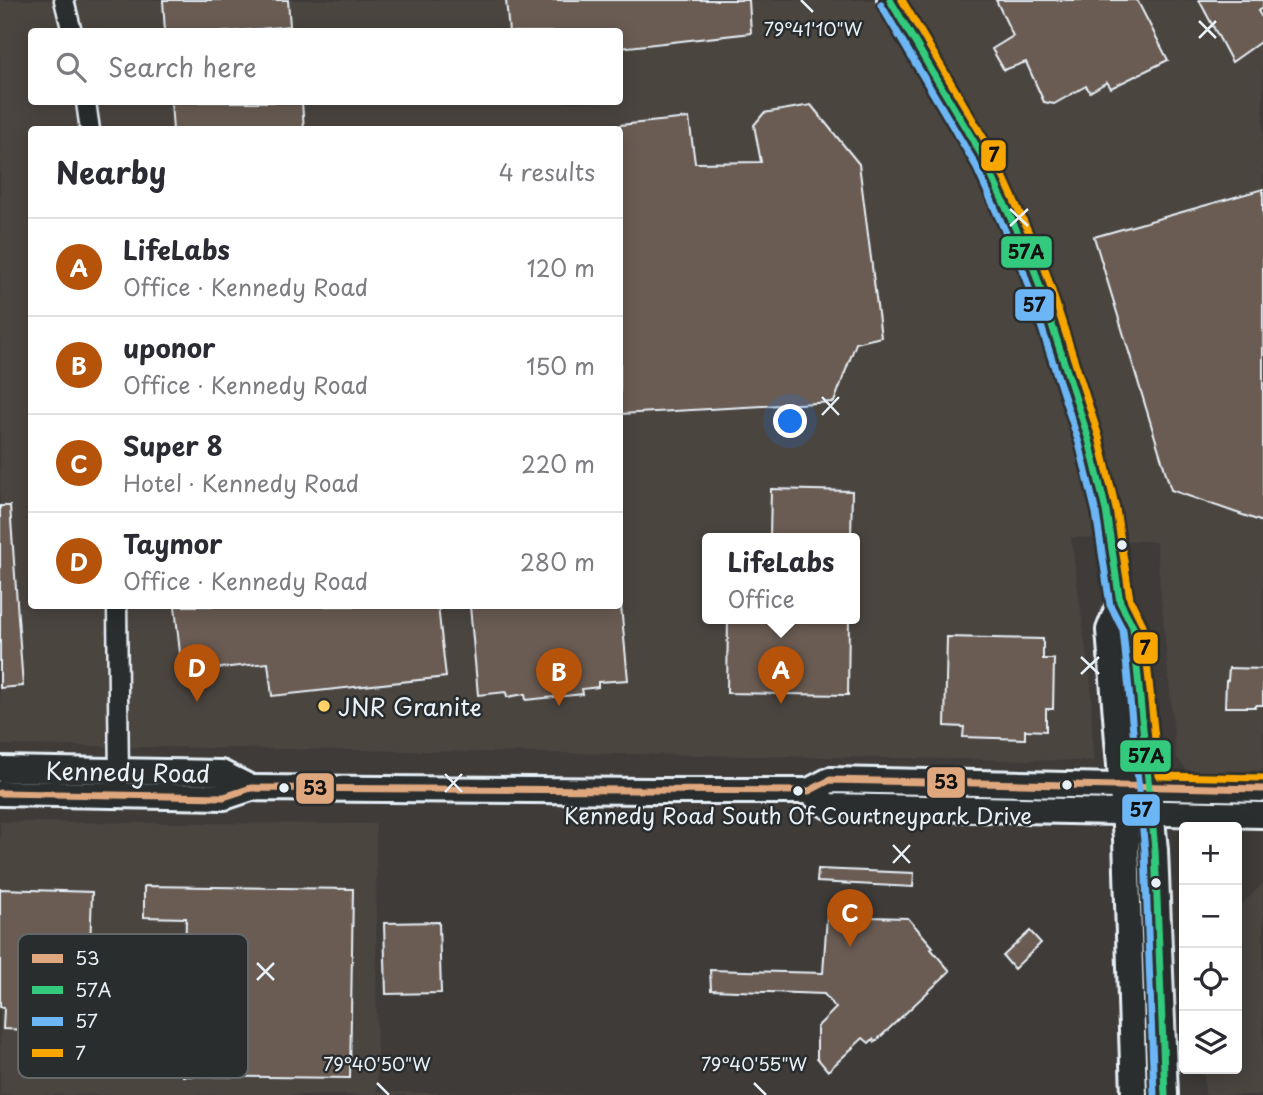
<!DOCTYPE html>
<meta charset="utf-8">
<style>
body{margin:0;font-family:"Playpen Sans",sans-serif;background:#f7f7f7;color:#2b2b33}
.controls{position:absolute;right:21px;bottom:21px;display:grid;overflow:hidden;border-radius:7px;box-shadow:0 4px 18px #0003}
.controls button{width:63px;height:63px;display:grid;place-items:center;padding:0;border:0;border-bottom:2px solid #e1e1e2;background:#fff;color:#2b2b33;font:35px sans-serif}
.you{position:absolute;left:791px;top:422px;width:24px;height:24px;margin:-18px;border:5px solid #fff;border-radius:50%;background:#1a73e8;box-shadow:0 0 0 10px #1a73e833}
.badge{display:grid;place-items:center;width:46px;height:46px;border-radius:50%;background:#b45309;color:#fff;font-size:23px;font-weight:700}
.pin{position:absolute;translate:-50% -58px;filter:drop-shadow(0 2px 4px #0008)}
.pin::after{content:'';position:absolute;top:37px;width:24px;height:21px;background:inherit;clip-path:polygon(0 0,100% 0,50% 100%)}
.popup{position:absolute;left:702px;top:533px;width:158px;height:91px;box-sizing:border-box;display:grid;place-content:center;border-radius:7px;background:#fff;filter:drop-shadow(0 2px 5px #0005);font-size:23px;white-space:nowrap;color:#7c7c81}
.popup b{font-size:26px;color:#2b2b33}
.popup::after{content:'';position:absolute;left:50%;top:100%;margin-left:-14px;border:14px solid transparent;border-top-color:#fff}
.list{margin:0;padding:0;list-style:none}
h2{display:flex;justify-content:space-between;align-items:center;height:91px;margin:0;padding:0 28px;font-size:30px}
h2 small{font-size:23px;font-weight:400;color:#7c7c81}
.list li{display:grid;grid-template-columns:46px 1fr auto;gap:21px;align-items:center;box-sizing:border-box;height:98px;padding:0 28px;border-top:2px solid #e1e1e2}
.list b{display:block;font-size:26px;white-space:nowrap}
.list p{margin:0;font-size:23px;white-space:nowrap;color:#7c7c81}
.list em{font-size:23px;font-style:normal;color:#7c7c81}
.icon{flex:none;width:38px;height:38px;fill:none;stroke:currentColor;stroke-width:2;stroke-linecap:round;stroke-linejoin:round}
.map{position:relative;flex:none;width:1263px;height:1095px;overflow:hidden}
.search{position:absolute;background:#fff;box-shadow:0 4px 18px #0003;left:28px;top:28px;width:595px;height:77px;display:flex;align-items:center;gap:18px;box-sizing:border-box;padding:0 24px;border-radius:7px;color:#7c7c81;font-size:26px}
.panel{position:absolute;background:#fff;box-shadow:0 4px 18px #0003;left:28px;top:126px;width:595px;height:483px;border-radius:7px}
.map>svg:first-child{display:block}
.built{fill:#4c4540;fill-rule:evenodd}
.building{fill:#6b5b52;stroke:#e8f1f8;stroke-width:2}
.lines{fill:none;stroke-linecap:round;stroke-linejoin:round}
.minor-casing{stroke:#e8f1f8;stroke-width:23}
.secondary-casing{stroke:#e8f1f8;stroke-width:30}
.minor{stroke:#2a2d2e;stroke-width:18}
.secondary{stroke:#2a2d2e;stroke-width:24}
.bus-1-casing{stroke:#2a2d2e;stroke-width:12}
.bus-2-casing{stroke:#2a2d2e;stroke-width:12}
.bus-3-casing{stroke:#2a2d2e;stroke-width:12}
.bus-4-casing{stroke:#2a2d2e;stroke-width:12}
.bus-1{stroke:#dfa77e;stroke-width:7}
.bus-2{stroke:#33ca7d;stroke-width:7}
.bus-3{stroke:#6db6f5;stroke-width:7}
.bus-4{stroke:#f7a600;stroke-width:7}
.ticks{fill:none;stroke:#e8f1f8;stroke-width:2.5}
.bus-dot{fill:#e8f1f8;stroke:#2a2d2e;stroke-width:2.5}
.poi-dot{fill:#ffd166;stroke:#2a2d2e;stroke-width:2.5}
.labels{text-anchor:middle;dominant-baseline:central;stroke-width:5;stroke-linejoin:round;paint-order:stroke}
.bus-label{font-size:22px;fill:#e8f1f8;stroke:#2a2d2e}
.poi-label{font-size:24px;fill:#e8f1f8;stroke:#2a2d2e;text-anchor:start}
.street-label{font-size:24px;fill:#e8f1f8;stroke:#2a2d2e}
.key{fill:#2a2d2e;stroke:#63686b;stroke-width:2}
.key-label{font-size:19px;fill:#e8f1f8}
.ticks-label{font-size:18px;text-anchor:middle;fill:#e8f1f8;stroke:#2a2d2e;stroke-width:5;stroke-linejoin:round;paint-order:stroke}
.line-badge{stroke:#2a2d2e;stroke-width:2.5}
.pale-badge-label{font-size:19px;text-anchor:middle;font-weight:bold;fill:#111}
</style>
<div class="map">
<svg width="1263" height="1095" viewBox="0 0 1263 1095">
<rect width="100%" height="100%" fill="#3e3b39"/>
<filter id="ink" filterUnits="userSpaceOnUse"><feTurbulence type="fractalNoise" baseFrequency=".0143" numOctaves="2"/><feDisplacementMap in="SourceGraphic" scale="14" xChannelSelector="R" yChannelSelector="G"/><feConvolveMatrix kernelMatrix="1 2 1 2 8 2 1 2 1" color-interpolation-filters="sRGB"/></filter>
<g filter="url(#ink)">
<path class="built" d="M0,0h1263v770l-74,3 -13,-16 -20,-215 -85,-5 20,149 2,75 -1093,-16zM32,32h588v70h-588zM32,130h588v476h-588zM708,538h146v80h-146z
M0,822l376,2 1,268 228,3h-605z
M1263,883v212h-58l-1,-26h33v-159z"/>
<path class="building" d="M163,0h125l2,26 -59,6h-66z
M506,0h243l2,33 -131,15v-16h-111z
M996,0h141l31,60 -57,28 -4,-6 -17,10 -4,-6 -32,18 -10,-2 -18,-40 -22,8 -12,-21 21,-13z
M1199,0h64v7l-5,4 5,8v21l-31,22z
M171,102h131l2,28h-131z
M811,105l48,59 22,173 -25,6 -22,59 -214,12v-289l69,-7 6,45 66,-1 -7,-37 10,-12z
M1263,189v333l-92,-32 -77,-253z
M771,489l81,2 -1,47h-81z
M0,506h10l13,180 -23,2z
M175,606h263l8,71 -174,19 -4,-33 -86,9z
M470,606h151l7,74 -30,2v5l-16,2 1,5 -57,6 -1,-6 -18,3 -1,-5 -28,3z
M728,618h121l-1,77 -121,-2z
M947,637l96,2v20h11l-1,50h-7v22l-21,-1v9l-62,-2 1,-10 -19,-1z
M1229,668l34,1v36h-6l-2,2h-30l1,-26 2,-1z
M818,869l96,4 -1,14 -96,-5z
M144,886l209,3 -3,189 -167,-2 3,-158 -42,-1z
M0,889l92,3 -5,140 -84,-3 1,-21 -4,-1z
M827,916l81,2 25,29 -2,2 19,22 -75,71 -2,-3 -4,4 -6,-5 -35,33 -11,-13v-31l19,-19 -12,-14 -113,-4 -1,-20 113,3z
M439,922l2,71 -55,1 -2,-71z
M1030,931l11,12 -27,26 -11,-13z"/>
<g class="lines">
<g class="minor-casing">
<path id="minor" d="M64,0l8,32
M86,102l4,28
M117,606l2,174"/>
</g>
<g class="secondary-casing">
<g id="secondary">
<path d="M890,0l94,159 20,42 30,68 55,171 17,71 14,91 13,25 22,223 10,245"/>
<path d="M1120,602l-11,28 17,209 8,256"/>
<path id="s1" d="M0,769l221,4 30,15"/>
<path d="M809,791l19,15 435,9"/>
<path d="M0,793l224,4 27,-9 399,3h159l21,-11 433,9"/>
</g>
</g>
<use href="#minor" class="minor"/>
<use href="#secondary" class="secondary"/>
<g class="bus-1-casing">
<path id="bus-1" d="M0,793l224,4 27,-9 558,3 21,-11 433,9"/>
</g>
<g class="bus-2-casing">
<path id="bus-2" d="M890,0l94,159 50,110 55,171 17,71 14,91 13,25 22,223 10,245"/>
</g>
<g class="bus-3-casing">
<path id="bus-3" d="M881,5l94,159 49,109 55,170 17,70 14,92 13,25 22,221 9,244"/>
</g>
<g class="bus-4-casing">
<path id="bus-4" d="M902,0l91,154 51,112 55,171 17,72 14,90 13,26 16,151 104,2"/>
</g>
<use href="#bus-1" class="bus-1"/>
<use href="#bus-2" class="bus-2"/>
<use href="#bus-3" class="bus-3"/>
<use href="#bus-4" class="bus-4"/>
</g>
</g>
<path class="ticks" d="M801,0l12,12M1199,21l17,17M1199,38l17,-17M1010,209l18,17M1010,226l18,-17M822,397l17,18M822,415l17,-18M1081,657l18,17M1081,674l18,-17M445,774l17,18M445,792l17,-18M893,845l17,18M893,863l17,-18M257,963l17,17M257,980l17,-17M377,1083l12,12M754,1083l12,12"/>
<g class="bus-dot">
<circle cx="1122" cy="545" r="6"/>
<circle cx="1067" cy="785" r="6"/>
<circle cx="284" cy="788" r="6"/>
<circle cx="798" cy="791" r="6"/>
<circle cx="1156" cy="883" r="6"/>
</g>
<circle class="poi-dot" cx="324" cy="706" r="7"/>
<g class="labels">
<g class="bus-label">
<text x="798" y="814">Kennedy Road South Of Courtneypark Drive</text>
</g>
<g class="poi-label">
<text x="338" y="706">JNR Granite</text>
</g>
<g class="street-label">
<text stroke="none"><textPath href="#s1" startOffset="128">Kennedy Road</textPath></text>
</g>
</g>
<rect x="18" y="934" width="230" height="144" rx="10" class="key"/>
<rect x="32" y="954" width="31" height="9" fill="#dfa77e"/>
<rect x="32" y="986" width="31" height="8" fill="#33ca7d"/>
<rect x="32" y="1017" width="31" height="9" fill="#6db6f5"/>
<rect x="32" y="1049" width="31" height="8" fill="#f7a600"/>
<g class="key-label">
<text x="75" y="965">53</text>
<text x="75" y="997">57A</text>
<text x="75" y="1028">57</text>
<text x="75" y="1060">7</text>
</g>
<g class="ticks-label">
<text x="813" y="36">79°41'10"W</text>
<text x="377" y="1071">79°40'50"W</text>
<text x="754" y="1071">79°40'55"W</text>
</g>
<g class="line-badge">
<rect x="980" y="139" width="27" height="33" rx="7" fill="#f7a600"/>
<rect x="1000" y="235" width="53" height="34" rx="7" fill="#33ca7d"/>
<rect x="1014" y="288" width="41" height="34" rx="7" fill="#6db6f5"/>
<rect x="1132" y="631" width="27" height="34" rx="7" fill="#f7a600"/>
<rect x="1119" y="739" width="53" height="34" rx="7" fill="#33ca7d"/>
<rect x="926" y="766" width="40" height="33" rx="7" fill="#dfa77e"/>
<rect x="295" y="772" width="40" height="33" rx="7" fill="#dfa77e"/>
<rect x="1121" y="793" width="40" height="34" rx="7" fill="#6db6f5"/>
</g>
<g class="pale-badge-label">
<text x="994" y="162">7</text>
<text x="1026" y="259">57A</text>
<text x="1034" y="312">57</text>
<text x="1145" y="655">7</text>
<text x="1146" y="763">57A</text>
<text x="946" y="789">53</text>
<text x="315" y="795">53</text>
<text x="1141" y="817">57</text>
</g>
</svg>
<div class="controls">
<button>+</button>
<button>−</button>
<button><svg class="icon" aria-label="locate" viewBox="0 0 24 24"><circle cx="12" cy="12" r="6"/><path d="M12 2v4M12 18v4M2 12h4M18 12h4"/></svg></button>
<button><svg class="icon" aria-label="layers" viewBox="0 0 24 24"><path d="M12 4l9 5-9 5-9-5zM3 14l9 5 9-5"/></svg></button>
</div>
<div class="you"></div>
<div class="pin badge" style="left:781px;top:704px">A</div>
<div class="popup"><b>LifeLabs</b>Office</div>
<div class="pin badge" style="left:559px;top:706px">B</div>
<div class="pin badge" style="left:850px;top:947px">C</div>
<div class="pin badge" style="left:197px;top:702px">D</div>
<div class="search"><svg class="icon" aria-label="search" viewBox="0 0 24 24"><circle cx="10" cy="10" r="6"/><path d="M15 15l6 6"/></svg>Search here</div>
<section class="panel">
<h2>Nearby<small>4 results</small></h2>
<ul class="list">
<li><span class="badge">A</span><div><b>LifeLabs</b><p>Office · Kennedy Road</p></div><em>120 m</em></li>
<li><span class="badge">B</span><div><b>uponor</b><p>Office · Kennedy Road</p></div><em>150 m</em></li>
<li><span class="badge">C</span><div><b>Super 8</b><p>Hotel · Kennedy Road</p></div><em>220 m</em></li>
<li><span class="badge">D</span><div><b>Taymor</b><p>Office · Kennedy Road</p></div><em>280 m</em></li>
</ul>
</section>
</div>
